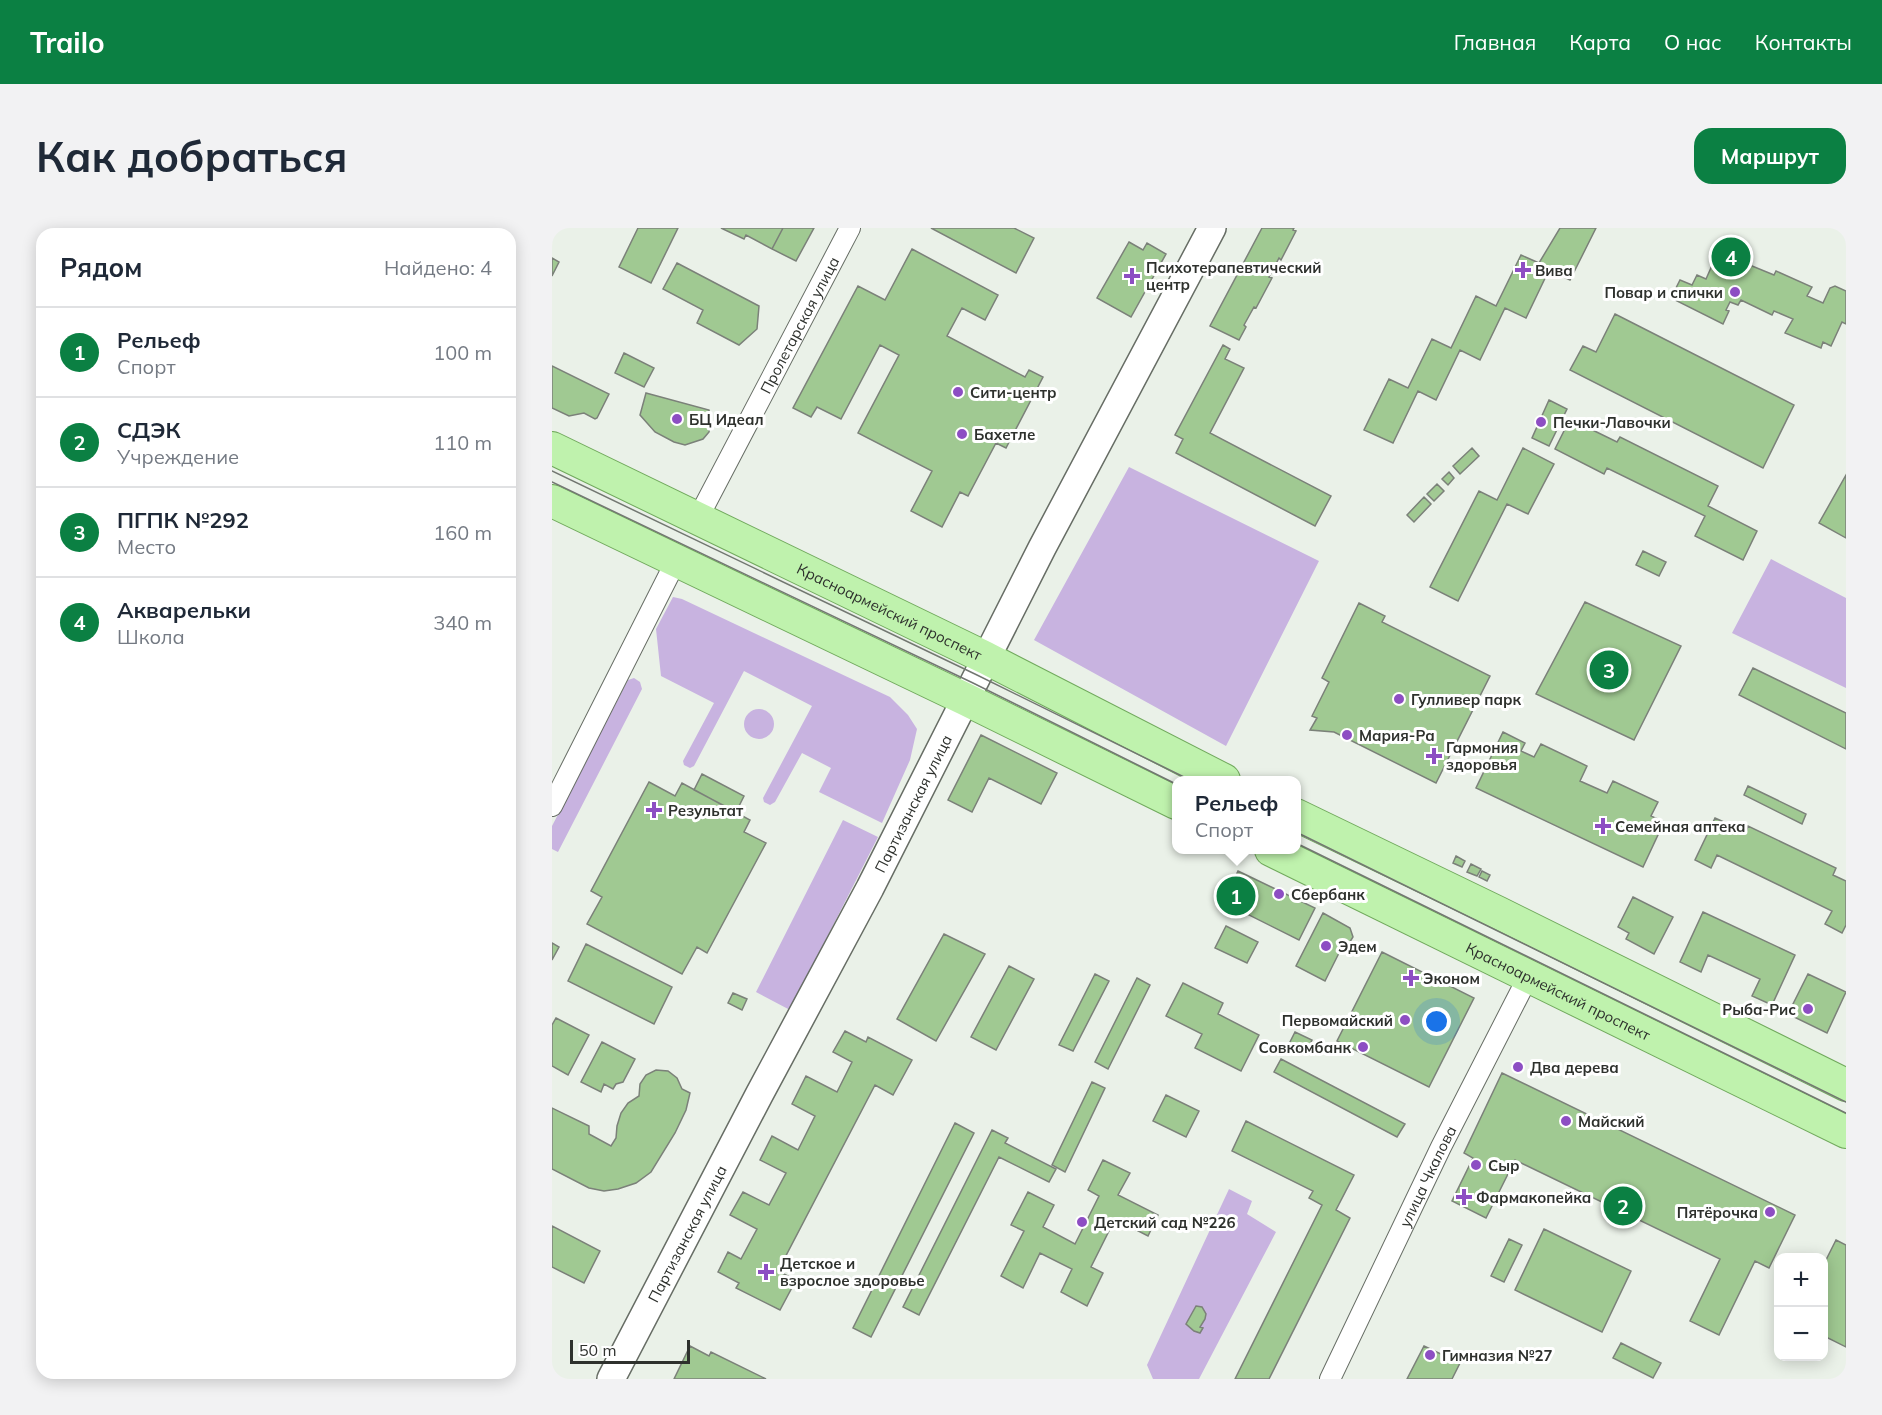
<!DOCTYPE html>
<html lang="ru">
<meta charset="utf-8">
<style>
body{margin:0;font-family:Mulish,sans-serif;background:#f2f2f3;color:#1f2937}
.controls{position:absolute;right:18px;bottom:18px;display:grid;overflow:hidden;border-radius:12px;box-shadow:0 3px 15px #0003}
.controls button{width:54px;height:54px;display:grid;place-items:center;padding:0;border:0;border-bottom:2px solid #e0e1e3;background:#fff;color:#1f2937;font:30px sans-serif}
.scale{position:absolute;left:18px;bottom:15px;width:120px;box-sizing:border-box;padding-left:6px;border:3px solid #2e312d;border-top:0;font-size:16px;line-height:21px;white-space:nowrap;color:#2e312d;-webkit-text-stroke:4px #fff;paint-order:stroke}
.you{position:absolute;left:885px;top:794px;width:21px;height:21px;margin:-15px;border:4px solid #fff;border-radius:50%;background:#1a73e8;box-shadow:0 0 0 9px #1a73e833}
.badge{display:grid;place-items:center;width:39px;height:39px;border-radius:50%;background:#0b8043;color:#fff;font-size:20px;font-weight:700}
.pin{position:absolute;translate:-50% -50%;border:3px solid #fff;box-shadow:0 2px 6px #0006}
.popup{position:absolute;left:620px;top:548px;width:129px;height:78px;box-sizing:border-box;display:grid;place-content:center;border-radius:12px;background:#fff;filter:drop-shadow(0 2px 4px #0005);font-size:20px;white-space:nowrap;color:#747a83}
.popup b{font-size:22px;color:#1f2937}
.popup::after{content:'';position:absolute;left:50%;top:100%;margin-left:-12px;border:12px solid transparent;border-top-color:#fff}
.list{margin:0;padding:0;list-style:none}
h2{display:flex;justify-content:space-between;align-items:center;height:78px;margin:0;padding:0 24px;font-size:26px}
h2 small{font-size:20px;font-weight:400;color:#747a83}
.list li{display:grid;grid-template-columns:39px 1fr auto;gap:18px;align-items:center;box-sizing:border-box;height:90px;padding:0 24px;border-top:2px solid #e0e1e3}
.list b{display:block;font-size:22px;white-space:nowrap}
.list p{margin:0;font-size:20px;white-space:nowrap;color:#747a83}
.list em{font-size:20px;font-style:normal;color:#747a83}
.map{position:relative;flex:none;width:1294px;height:1151px;overflow:hidden;border-radius:18px}
header{display:flex;align-items:center;gap:36px;box-sizing:border-box;height:84px;padding:0 30px;background:#0b8043;color:#fff}
header strong{font-size:28px}
nav{display:flex;gap:33px;margin-inline-start:auto;font-size:21px}
.intro{display:flex;align-items:center;justify-content:space-between;box-sizing:border-box;height:144px;padding:0 36px}
h1{margin:0;font-size:42px}
.button{padding:15px 27px;border-radius:18px;background:#0b8043;color:#fff;font-size:21px;font-weight:700}
main{display:flex;gap:36px;padding:0 36px}
aside{flex:1;background:#fff;border-radius:18px;box-shadow:0 3px 15px #0003}
.map>svg:first-child{display:block}
.green{fill:#c8b3e0}
.building{fill:#a0c992;stroke:#7b8179;stroke-width:1.5}
.lines{fill:none;stroke-linecap:round;stroke-linejoin:round}
.street-casing{stroke:#676d65;stroke-width:22}
.secondary-casing{stroke:#676d65;stroke-width:30}
.primary-casing{stroke:#71a95d;stroke-width:34}
.street{stroke:#fff;stroke-width:20}
.secondary{stroke:#fff;stroke-width:27}
.primary{stroke:#bff2ad;stroke-width:32}
.tram{stroke:#727771;stroke-width:1.5}
.poi-dot{fill:#8d4ec3;stroke:#fff;stroke-width:2}
.labels{text-anchor:middle;dominant-baseline:central;stroke-width:6;stroke-linejoin:round;paint-order:stroke}
.poi-label{font-size:15px;font-weight:bold;fill:#2e312d;stroke:#fff;text-anchor:start}
.street-label{font-size:15px;fill:#2e312d;stroke:#fff}
</style>
<header>
<strong>Trailo</strong>
<nav><a>Главная</a><a>Карта</a><a>О нас</a><a>Контакты</a></nav>
</header>
<div class="intro"><h1>Как добраться</h1><a class="button">Маршрут</a></div>
<main>
<aside>
<h2>Рядом<small>Найдено: 4</small></h2>
<ul class="list">
<li><span class="badge">1</span><div><b>Рельеф</b><p>Спорт</p></div><em>100 m</em></li>
<li><span class="badge">2</span><div><b>СДЭК</b><p>Учреждение</p></div><em>110 m</em></li>
<li><span class="badge">3</span><div><b>ПГПК №292</b><p>Место</p></div><em>160 m</em></li>
<li><span class="badge">4</span><div><b>Акварельки</b><p>Школа</p></div><em>340 m</em></li>
</ul>
</aside>
<div class="map">
<svg width="1294" height="1151" viewBox="0 0 1294 1151">
<rect width="100%" height="100%" fill="#eaf1e8"/>
<path class="green" d="M577,239l190,94 -93,185 -192,-106z
M1219,331l75,39v90l-114,-55z
M121,369l9,2 208,98 18,18 9,14 -7,31 -28,63 -63,-31 12,-24 -29,-15 -27,49 -5,3 -6,-3 -1,-4 49,-92 -68,-35 -50,95 -4,2 -6,-3 -1,-4 31,-58 -53,-27 -5,-47z
M82,450l6,4 2,7 -84,163 -6,-3v-23l76,-146z
M192 496a15 15 0 1 1 30 0a15 15 0 1 1-30 0Z
M291,592l35,17 -88,173 -34,-18z
M677,961l23,12 -5,13 29,18 -77,147h-46l-6,-14z"/>
<path class="building" d="M86,0h40l-27,55 -32,-16z
M169,0h62l-11,21 -26,-14 -2,4z
M231,0h31l-18,33 -24,-12z
M379,0h83l20,10 -18,35z
M710,0h32l-1,2 3,1 -15,29 -2,-2 -10,19 3,1 -16,30 -2,-1 -10,18 2,2 -7,13 -29,-14z
M1008,0h36l-26,52 -21,-10 -23,48 -21,-10 -25,52 -20,-10 -24,50 -18,-9 -25,52 -29,-13 25,-51 19,9 24,-49 19,9 25,-52 20,10 25,-51 18,8z
M577,14l14,8 4,-7 19,11 -35,63 -34,-19z
M360,21l86,46 -13,25 -23,-12 -15,28 78,41 4,-7 14,7 -37,71 -10,-5 -28,53 -8,-4 -18,35 -31,-16 21,-40 -74,-38 41,-78 -19,-10 -39,74 -24,-12 -6,10 -18,-9 65,-122 27,14z
M1166,24l56,23 2,-4 36,16 -5,9 16,7 7,-15 5,-2 11,5v33l-4,-2 -11,24 -8,-4 -2,6 -36,-15 8,-14 -19,-8 -2,4 -31,-15 -3,5 -8,-3 -4,8 3,1 -6,13 -52,-26 9,-18 12,5 5,-10 9,4z
M0,30l7,4 -7,14z
M125,35l82,43 -2,23 -18,16 -42,-22 6,-13 -40,-21z
M1063,86l179,91 -31,63 -193,-98 13,-24 13,6z
M671,117l7,4 -5,10 19,9 -34,65 121,63 -16,30 -139,-73 7,-14 -8,-4z
M72,125l30,15 -10,19 -29,-14z
M0,138l57,28 -12,24 -2,1 -11,-6 -15,3 -17,-8z
M94,165l63,17 1,14 -1,8 -6,7 -18,6 -11,-3 -19,-10 -15,-17z
M997,172l18,9 -18,37 -17,-8z
M1018,191l47,23 3,-5 98,49 -10,20 49,25 -14,29 -48,-24 10,-20 -98,-48 -3,6 -49,-25z
M920,220l7,8 -19,18 -7,-8z
M971,220l31,16 -26,50 -21,-10 -49,97 -28,-14 49,-96 18,9z
M897,244l5,6 -6,7 -6,-6z
M1294,247v63l-27,-15z
M885,256l7,7 -10,10 -7,-7z
M872,269l7,7 -17,18 -7,-7z
M1091,323l23,11 -7,14 -23,-11z
M1033,374l96,44 -47,94 -98,-46z
M807,375l26,13 -3,6 108,54 -54,107 -102,-51 -24,-2 7,-12 -5,-2 17,-34 -7,-4z
M1201,440l93,45v36l-107,-54z
M951,504l22,11 -4,8 13,6 7,-13 46,22 -7,15 27,12 6,-12 45,21 -7,14 13,6 -21,45 -167,-79z
M429,507l76,38 -16,31 -52,-26 -17,34 -24,-12z
M150,546l42,22 -8,16 -42,-22z
M97,554l26,14 7,-13 68,37 -6,12 22,11 -59,110 -10,-6 -15,27 -95,-50 15,-27 -11,-6z
M1196,558l58,28 -4,10 -58,-29z
M1163,590l31,14 2,-6 88,42 -3,7 13,6v44l-4,8 -17,-9 7,-13 -115,-56 -6,13 -16,-8z
M904,628l9,5 -3,6 -9,-4z
M919,636l10,5 -4,7 -10,-4z
M686,643l77,37 -16,32 -76,-38z
M930,643l8,4 -3,6 -8,-4z
M1081,669l40,20 -19,37 -28,-15 3,-6 -11,-6z
M1151,684l92,43 -23,50 -20,-9 8,-17 -52,-24 -7,17 -21,-10z
M771,685l27,15 3,9 -5,8 -6,2 -17,34 -29,-15z
M674,698l32,16 -11,21 -32,-15z
M392,706l41,20 -49,87 -39,-22z
M0,715l7,4 -7,13z
M34,716l86,43 -18,37 -86,-43z
M830,724l92,46 -45,89 -92,-46z
M457,738l25,13 -38,71 -25,-13z
M543,746l14,7 -36,70 -14,-6z
M1256,746l38,18 -19,41 -39,-19z
M585,750l13,7 -42,84 -13,-7z
M631,755l40,20 -5,11 41,21 -18,36 -46,-23 7,-14 -36,-18z
M181,765l14,6 -5,11 -14,-7z
M4,790l33,17 -21,40 -16,-9v-41z
M293,803l21,11 2,-5 44,23 -19,35 -18,-10 -97,186 18,9 -16,30 -44,-22 3,-5 -21,-11 10,-20 13,7 16,-30 -27,-14 13,-23 26,13 17,-32 -26,-13 12,-24 26,14 17,-34 -23,-12 14,-28 31,16 15,-30 -19,-10z
M743,804l17,8 -6,12 -17,-8z
M50,814l33,17 -12,23 -7,2 -3,5 -9,-5 -3,8 -20,-10z
M729,831l124,65 -8,13 -123,-65z
M104,842l12,1 9,7 5,11 8,4 -4,17 -11,23 -24,39 -15,11 -18,6 -14,2 -15,-3 -37,-19v-61l37,18v8l22,12 5,-8 1,-12 4,-13 7,-10 11,-7 1,-12 6,-9z
M950,845l293,142 -26,53 -14,-7 -36,74 -29,-14 30,-62 -205,-99 -29,58 -34,-17 21,-43 -9,-5z
M540,854l13,6 -40,84 -13,-7z
M614,867l33,16 -13,26 -33,-16z
M694,893l108,54 -18,35 14,8 -81,161h-34l87,-174 -13,-7 4,-7 -81,-40z
M403,895l19,10 -103,204 -18,-9z
M440,902l16,8 -3,5 51,26 -7,13 -50,-25 -80,158 -16,-8z
M551,932l27,13 -12,22 40,20 -10,21 -33,-17 -24,48 12,6 -16,33 -26,-14 11,-23 -32,-16 -17,35 -22,-12 23,-45 -13,-6 17,-33 26,13 -11,22 32,17 24,-48 -11,-6z
M0,998l48,25 -16,32 -32,-16z
M992,1001l87,42 -29,61 -87,-42z
M957,1011l13,6 -18,37 -13,-6z
M1284,1012l10,5v102l-22,-11v-72z
M644,1078l6,1 4,7 -1,5 -5,8 3,1 -3,5 -6,-2 -8,-7z
M1069,1115l40,20 -8,15 -40,-20z
M138,1118l19,10 2,-4 55,27h-92z
M872,1118l36,17 -8,16h-45z"/>
<g class="lines">
<g class="street-casing">
<g id="street">
<path id="s1" d="M146,290l152,-290"/>
<path d="M0,578l124,-245"/>
<path id="s2" d="M778,1151l111,-232 88,-172"/>
</g>
</g>
<g class="secondary-casing">
<g id="secondary">
<path id="s3" d="M59,1151l148,-284 111,-207 172,-340 170,-320"/>
</g>
</g>
<g class="primary-casing">
<g id="primary">
<path id="s4" d="M0,220l434,210 238,122"/>
<path d="M0,273l413,198 211,104"/>
<path d="M744,587l203,98 347,172"/>
<path id="s5" d="M719,622l575,282"/>
</g>
</g>
<use href="#street" class="street"/>
<use href="#secondary" class="secondary"/>
<use href="#primary" class="primary"/>
<path class="tram" d="M0,243l425,204 213,105
M0,254l421,201 203,101
M744,604l550,270
M744,615l550,270"/>
</g>
<g class="poi-dot">
<path d="M968 33h6v6h6v6h-6v6h-6v-6h-6v-6h6z"/>
<path d="M577 39h6v6h6v6h-6v6h-6v-6h-6v-6h6z"/>
<circle cx="1183" cy="64" r="6"/>
<circle cx="406" cy="164" r="6"/>
<circle cx="125" cy="191" r="6"/>
<circle cx="989" cy="194" r="6"/>
<circle cx="410" cy="206" r="6"/>
<circle cx="847" cy="471" r="6"/>
<circle cx="795" cy="507" r="6"/>
<path d="M879 519h6v6h6v6h-6v6h-6v-6h-6v-6h6z"/>
<path d="M99 573h6v6h6v6h-6v6h-6v-6h-6v-6h6z"/>
<path d="M1048 589h6v6h6v6h-6v6h-6v-6h-6v-6h6z"/>
<circle cx="727" cy="666" r="6"/>
<circle cx="774" cy="718" r="6"/>
<path d="M856 741h6v6h6v6h-6v6h-6v-6h-6v-6h6z"/>
<circle cx="1256" cy="781" r="6"/>
<circle cx="853" cy="792" r="6"/>
<circle cx="811" cy="819" r="6"/>
<circle cx="966" cy="839" r="6"/>
<circle cx="1014" cy="893" r="6"/>
<circle cx="924" cy="937" r="6"/>
<path d="M909 960h6v6h6v6h-6v6h-6v-6h-6v-6h6z"/>
<circle cx="1218" cy="984" r="6"/>
<circle cx="530" cy="994" r="6"/>
<path d="M211 1035h6v6h6v6h-6v6h-6v-6h-6v-6h6z"/>
<circle cx="878" cy="1127" r="6"/>
</g>
<g class="labels">
<g class="poi-label">
<text x="594" y="39">Психотерапевтический<tspan x="594" dy="17">центр</tspan></text>
<text x="983" y="42">Вива</text>
<text x="1171" y="64" text-anchor="end">Повар и спички</text>
<text x="418" y="164">Сити-центр</text>
<text x="137" y="191">БЦ Идеал</text>
<text x="1001" y="194">Печки-Лавочки</text>
<text x="422" y="206">Бахетле</text>
<text x="859" y="471">Гулливер парк</text>
<text x="807" y="507">Мария-Ра</text>
<text x="894" y="519">Гармония<tspan x="894" dy="17">здоровья</tspan></text>
<text x="116" y="582">Результат</text>
<text x="1063" y="598">Семейная аптека</text>
<text x="739" y="666">Сбербанк</text>
<text x="786" y="718">Эдем</text>
<text x="871" y="750">Эконом</text>
<text x="1244" y="781" text-anchor="end">Рыба-Рис</text>
<text x="841" y="792" text-anchor="end">Первомайский</text>
<text x="799" y="819" text-anchor="end">Совкомбанк</text>
<text x="978" y="839">Два дерева</text>
<text x="1026" y="893">Майский</text>
<text x="936" y="937">Сыр</text>
<text x="924" y="969">Фармакопейка</text>
<text x="1206" y="984" text-anchor="end">Пятёрочка</text>
<text x="542" y="994">Детский сад №226</text>
<text x="228" y="1035">Детское и<tspan x="228" dy="17">взрослое здоровье</tspan></text>
<text x="890" y="1127">Гимназия №27</text>
</g>
<g class="street-label">
<text stroke="none"><textPath href="#s1" startOffset="218">Пролетарская улица</textPath></text>
<text stroke="none"><textPath href="#s4" startOffset="375">Красноармейский проспект</textPath></text>
<text stroke="none"><textPath href="#s3" startOffset="650">Партизанская улица</textPath></text>
<text stroke="none"><textPath href="#s5" startOffset="320">Красноармейский проспект</textPath></text>
<text stroke="none"><textPath href="#s2" startOffset="225">улица Чкалова</textPath></text>
<text stroke="none"><textPath href="#s3" startOffset="164">Партизанская улица</textPath></text>
</g>
</g>
</svg>
<div class="controls">
<button>+</button>
<button>−</button>
</div>
<div class="scale">50 m</div>
<div class="you"></div>
<div class="pin badge" style="left:684px;top:668px">1</div>
<div class="popup"><b>Рельеф</b>Спорт</div>
<div class="pin badge" style="left:1071px;top:978px">2</div>
<div class="pin badge" style="left:1057px;top:442px">3</div>
<div class="pin badge" style="left:1179px;top:29px">4</div>
</div>
</main>
